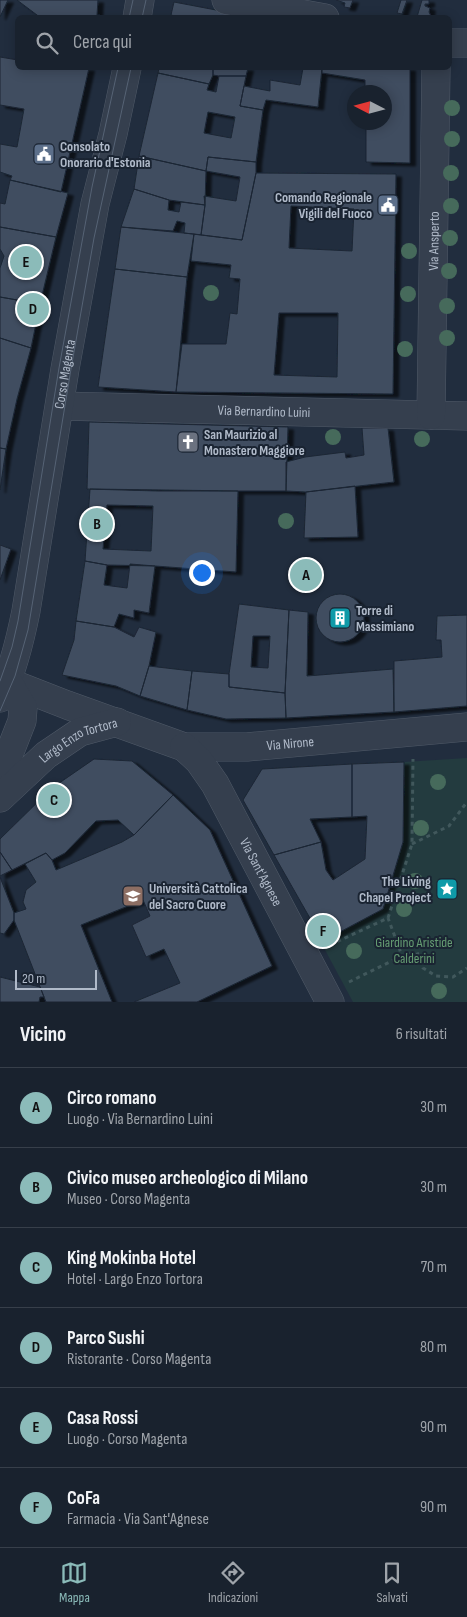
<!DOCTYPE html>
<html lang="it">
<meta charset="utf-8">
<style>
body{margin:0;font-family:"Sofia Sans Condensed",sans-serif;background:#262f3a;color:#f1f3f6}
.compass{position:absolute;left:347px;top:85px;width:45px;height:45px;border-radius:50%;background:#19222e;box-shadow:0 2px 12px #0003;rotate:276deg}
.scale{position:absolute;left:15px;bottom:12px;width:82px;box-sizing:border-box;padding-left:5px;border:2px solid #b0bac9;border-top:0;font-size:14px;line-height:18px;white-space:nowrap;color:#b0bac9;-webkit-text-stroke:4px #1a2432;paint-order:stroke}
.you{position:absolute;left:201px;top:572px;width:18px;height:18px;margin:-12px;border:4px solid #fff;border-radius:50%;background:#1a73e8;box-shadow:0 0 0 8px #1a73e833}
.badge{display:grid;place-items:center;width:32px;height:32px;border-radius:50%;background:#8bbbb9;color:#111;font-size:16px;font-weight:700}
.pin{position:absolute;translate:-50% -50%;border:2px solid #fff;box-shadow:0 1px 5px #0006}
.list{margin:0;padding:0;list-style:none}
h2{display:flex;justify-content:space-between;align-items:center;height:65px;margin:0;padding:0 20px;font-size:21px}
h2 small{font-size:16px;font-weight:400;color:#9fa4aa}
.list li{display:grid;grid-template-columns:32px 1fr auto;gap:15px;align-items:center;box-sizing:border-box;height:80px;padding:0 20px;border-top:1px solid #373f4a}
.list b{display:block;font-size:19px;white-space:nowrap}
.list p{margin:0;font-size:16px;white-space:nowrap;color:#9fa4aa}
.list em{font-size:16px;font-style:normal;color:#9fa4aa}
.icon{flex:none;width:28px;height:28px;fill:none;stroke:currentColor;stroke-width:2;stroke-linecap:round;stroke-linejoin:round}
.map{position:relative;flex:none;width:467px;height:1002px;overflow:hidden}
.search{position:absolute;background:#19222e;box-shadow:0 2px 12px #0003;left:15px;right:15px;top:15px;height:55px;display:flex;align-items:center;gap:12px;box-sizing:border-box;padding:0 18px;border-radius:8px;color:#9fa4aa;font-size:19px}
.sheet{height:545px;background:#19222e}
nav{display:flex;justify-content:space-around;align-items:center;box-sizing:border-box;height:70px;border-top:1px solid #373f4a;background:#19222e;font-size:14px;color:#9fa4aa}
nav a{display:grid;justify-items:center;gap:2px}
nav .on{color:#8bbbb9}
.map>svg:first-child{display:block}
.green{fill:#233b3f}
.building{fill:#3f4d60;stroke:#1c2634;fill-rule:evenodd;filter:url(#shadow)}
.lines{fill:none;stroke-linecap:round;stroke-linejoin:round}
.minor-casing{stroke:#505a68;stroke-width:29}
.path{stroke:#41585c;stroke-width:3;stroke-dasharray:4 4;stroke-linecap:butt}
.minor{stroke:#353f4e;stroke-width:28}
.tram{stroke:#566375;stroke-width:1}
.tree{fill:#466a5b}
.labels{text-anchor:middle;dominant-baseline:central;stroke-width:4;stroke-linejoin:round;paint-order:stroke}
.poi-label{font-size:14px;font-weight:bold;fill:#b0bac9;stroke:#1a2432;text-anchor:start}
.street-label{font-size:14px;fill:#b0bac9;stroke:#1a2432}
.park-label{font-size:14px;fill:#659c72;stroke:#1a2432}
</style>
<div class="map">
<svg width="467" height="1002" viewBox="0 0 467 1002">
<defs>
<filter id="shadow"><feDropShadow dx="5.5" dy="3" stdDeviation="1" flood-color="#0009"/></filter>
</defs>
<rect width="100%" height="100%" fill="#212d3e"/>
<path class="green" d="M467,758v244h-114l-29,-54 -1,-7 60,-32 20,-67 1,-80z"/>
<path class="building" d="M0,0h8l-8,17z
M17,0h81l-1,15h3v3h-59z
M336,0h17l-3,8 -6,-1 1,-4z
M401,0h6l-5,14 -5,-1z
M422,0h7v4h-4v2l5,2 -1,4 3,6 -15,-1z
M174,2l84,16h-75l-12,-3z
M0,57l18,3v8h71l-28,124 -51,-12 2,-4 -12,-4v-28l17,3 7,-38 -24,-4z
M159,68h54v7l-4,9 -51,-11z
M213,68h35l-2,8h-27l-6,-1z
M303,68h19l-4,39 -52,-7 -3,10 -23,-4 4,-20 26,5v-11l30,5z
M322,68h88v95l-44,-1v-40h18v-30h-19v-12l-43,-7z
M158,73l51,11 -2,6 9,2 3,-16h27l-6,30 23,4 -7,52 -48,-5 -2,14 -67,-15zM208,112l27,5 -4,21 -27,-5z
M139,156l67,15 -1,34 -36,-5 -35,-11z
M208,157l48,5v11l-14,67 -41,-5 4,-30 -1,-9 32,5 4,-24 -34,-6z
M256,173l140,1 -3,220 -217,-2 6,-48h44l4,-31 7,1 3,-35 -11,-1 2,-13 -40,-4 3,-27 48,6zM291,206l63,3 -2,42 -63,-3zM279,313h59l-1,64 -63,-2z
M10,180l58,13 -12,44 -56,-10v-24l5,1z
M134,189l35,11 -1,10 11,2 2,-10 24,3 -4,30 -17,-2 1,-10 -8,-2 -4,10 -52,-4z
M0,227l56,10 -16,67 -40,-7v-29l4,-12 -4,-7z
M121,227l73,7 -7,43 -72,-8z
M115,269l72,8 -11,115 -78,-5z
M0,297l40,7 -9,44 -31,-10z
M0,338l31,10 -14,51 -11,50 -6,-1z
M89,422l199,5 -2,64h-128l-71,-2z
M362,428h26l6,54 -88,10 -20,-1v-29l19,-5 40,-5 1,6 18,-3z
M0,448l6,1 -6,41z
M355,486l3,51 -54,1 2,-46z
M90,489l148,2 -2,81 -81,-6 -48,-1 -22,-4zM107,505l46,1 -2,45 -48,-2z
M0,545l11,4 -11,31z
M85,561l22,4 -3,20 23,3 3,-24 25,2 -6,47 -15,-3v8l-15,-4 -5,13 -38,-6z
M316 618a24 24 0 1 1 48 0a24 24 0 1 1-48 0Z
M239,604l50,6 -4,83 -56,-6v-13zM253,636h17l-2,32 -17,-1z
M289,610l19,2 -1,64 86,-7 1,43 -108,6 -1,-25z
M467,615v91l-73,6v-51l48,-4 -1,-17h-5l1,-24z
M76,621l38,6 20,10 5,-10 17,5 -7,34 -9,30 -24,-10 -54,-11 12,-35z
M149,666l43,5 -5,39 -47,-14z
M192,671l37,3v13l56,6 1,25 -60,1 -39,-9z
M94,759l38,2 41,34 -39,40 -16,-15 -22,1 -31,32 -13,7 -6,-7 -34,17 -12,-18v-13l52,-51z
M404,762l-1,80 -20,67 -60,32 -49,-86 47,-13 5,28 7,10 32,-21 2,-43 -15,1v-53z
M352,764v53l-42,2 11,23 -47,13 -31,-55 19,-31z
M173,795l37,35 62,136 -75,36h-63l46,-19 -16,-34 -18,8 -14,-32 18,-9 -7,-16 -62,25 31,77h-66l-32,-82v-7l12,-4 -3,-7 3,-12 10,-8 -11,-18 21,-11 6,7 4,10 66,-28 12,-7z
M0,852l12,18 -12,6z
M0,877l14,36v7l-10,14 -4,-1z
M0,977l40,10 4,10h-4l-1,5h-39z"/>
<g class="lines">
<g class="minor-casing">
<g id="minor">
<path d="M226,0l99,18"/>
<path d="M137,18l3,-18"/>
<path d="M450,43h17"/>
<path id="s1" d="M60,406l407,10"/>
<path id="s2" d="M431,415l5,-347"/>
<path id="s3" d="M8,682l59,23 117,42h63l220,-20"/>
<path id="s4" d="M0,698c13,-28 20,-57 26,-87l39,-242 30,-165 18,-70 14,-66"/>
<path id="s5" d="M184,747l15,14 16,23 115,218"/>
<path d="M0,777l22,-56 1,-13 -15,-26"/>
<path id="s6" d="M0,798l46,-43 34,-23 37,-10"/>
</g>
</g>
<path class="path" d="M412,844l37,-18 18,-24
M330,945l58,-27 24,-74 1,-85
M402,956l15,-4 6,16 13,8 17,1 14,-9
M349,982l53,-26 -14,-38"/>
<use href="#minor" class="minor"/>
<path class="tram" d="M129,18l4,-18
M142,18l4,-18
M0,681l12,-34 6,-26 41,-253 33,-181 26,-119
M0,711l15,-35 13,-46 43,-261 23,-131 37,-170"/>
</g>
<g class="tree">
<circle cx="452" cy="108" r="8"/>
<circle cx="452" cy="139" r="8"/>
<circle cx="451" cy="173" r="8"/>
<circle cx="451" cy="206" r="8"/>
<circle cx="450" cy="238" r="8"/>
<circle cx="409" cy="251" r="8"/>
<circle cx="449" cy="271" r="8"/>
<circle cx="211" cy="293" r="8"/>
<circle cx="408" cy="294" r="8"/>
<circle cx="447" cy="306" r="8"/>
<circle cx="447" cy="338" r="8"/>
<circle cx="405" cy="349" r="8"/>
<circle cx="333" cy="437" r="8"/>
<circle cx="422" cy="439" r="8"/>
<circle cx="286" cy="521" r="8"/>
<circle cx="438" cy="782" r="8"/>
<circle cx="421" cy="828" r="8"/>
<circle cx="415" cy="881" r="8"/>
<circle cx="404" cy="909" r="8"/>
<circle cx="354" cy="951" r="8"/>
<circle cx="439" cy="991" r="8"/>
</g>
<defs>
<g id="civic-square" transform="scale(1.125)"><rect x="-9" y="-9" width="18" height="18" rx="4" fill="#5c6f8a" stroke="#1a2432"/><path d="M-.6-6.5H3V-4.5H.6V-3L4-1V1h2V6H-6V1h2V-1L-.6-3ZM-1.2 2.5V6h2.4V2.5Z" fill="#fff"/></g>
<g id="church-square" transform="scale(1.125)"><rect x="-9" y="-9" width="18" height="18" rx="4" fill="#6b7280" stroke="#1a2432"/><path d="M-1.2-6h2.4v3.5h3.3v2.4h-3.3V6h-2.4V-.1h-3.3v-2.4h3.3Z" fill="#fff"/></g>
<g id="building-square" transform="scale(1.125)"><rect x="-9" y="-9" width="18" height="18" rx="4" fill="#0f9aa8" stroke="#1a2432"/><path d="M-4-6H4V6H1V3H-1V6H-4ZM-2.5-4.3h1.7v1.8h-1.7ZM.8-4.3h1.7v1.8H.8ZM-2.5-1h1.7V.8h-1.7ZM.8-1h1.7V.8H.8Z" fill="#fff"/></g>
<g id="sight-square" transform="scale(1.125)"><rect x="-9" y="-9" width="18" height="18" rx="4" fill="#0f9aa8" stroke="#1a2432"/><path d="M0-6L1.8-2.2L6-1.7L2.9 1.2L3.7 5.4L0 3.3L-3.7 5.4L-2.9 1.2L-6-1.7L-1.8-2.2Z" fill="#fff"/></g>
<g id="university-square" transform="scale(1.125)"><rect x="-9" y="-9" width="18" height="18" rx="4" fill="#8d6e63" stroke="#1a2432"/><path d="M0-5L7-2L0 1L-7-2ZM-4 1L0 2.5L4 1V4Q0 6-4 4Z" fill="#fff"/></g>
</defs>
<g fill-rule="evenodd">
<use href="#civic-square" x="44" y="154"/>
<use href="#civic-square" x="388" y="205"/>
<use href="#church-square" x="188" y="442"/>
<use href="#building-square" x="340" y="618"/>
<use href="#sight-square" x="447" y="889"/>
<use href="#university-square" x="133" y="896"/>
</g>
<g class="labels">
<g class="poi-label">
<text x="60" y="146">Consolato<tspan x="60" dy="16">Onorario d'Estonia</tspan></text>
<text x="372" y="197" text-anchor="end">Comando Regionale<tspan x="372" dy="16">Vigili del Fuoco</tspan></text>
<text x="204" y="434">San Maurizio al<tspan x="204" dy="16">Monastero Maggiore</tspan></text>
<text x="356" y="610">Torre di<tspan x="356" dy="16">Massimiano</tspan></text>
<text x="431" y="881" text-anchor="end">The Living<tspan x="431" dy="16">Chapel Project</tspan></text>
<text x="149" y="888">Università Cattolica<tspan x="149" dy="16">del Sacro Cuore</tspan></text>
</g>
<g class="street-label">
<text stroke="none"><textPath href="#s2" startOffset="174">Via Ansperto</textPath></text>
<text stroke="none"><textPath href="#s4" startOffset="331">Corso Magenta</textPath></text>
<text stroke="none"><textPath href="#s1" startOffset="204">Via Bernardino Luini</textPath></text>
<text stroke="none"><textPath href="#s6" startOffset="99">Largo Enzo Tortora</textPath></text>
<text stroke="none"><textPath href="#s3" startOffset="294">Via Nirone</textPath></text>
<text stroke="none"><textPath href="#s5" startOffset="148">Via Sant'Agnese</textPath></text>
</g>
<g class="park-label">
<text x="414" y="942">Giardino Aristide<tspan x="414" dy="16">Calderini</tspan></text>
</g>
</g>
</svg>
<svg class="compass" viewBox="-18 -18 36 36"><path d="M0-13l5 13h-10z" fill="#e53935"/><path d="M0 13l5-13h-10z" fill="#9fa4aa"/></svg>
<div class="scale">20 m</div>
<div class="you"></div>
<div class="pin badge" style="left:306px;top:575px">A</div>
<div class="pin badge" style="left:97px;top:524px">B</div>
<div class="pin badge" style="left:54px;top:800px">C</div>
<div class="pin badge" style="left:33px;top:309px">D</div>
<div class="pin badge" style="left:26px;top:262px">E</div>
<div class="pin badge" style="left:323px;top:931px">F</div>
<div class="search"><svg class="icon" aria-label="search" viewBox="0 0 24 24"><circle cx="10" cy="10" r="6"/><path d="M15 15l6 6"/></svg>Cerca qui</div>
</div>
<section class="sheet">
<h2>Vicino<small>6 risultati</small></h2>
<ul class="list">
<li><span class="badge">A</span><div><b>Circo romano</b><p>Luogo · Via Bernardino Luini</p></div><em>30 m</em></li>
<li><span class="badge">B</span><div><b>Civico museo archeologico di Milano</b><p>Museo · Corso Magenta</p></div><em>30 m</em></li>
<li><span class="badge">C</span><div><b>King Mokinba Hotel</b><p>Hotel · Largo Enzo Tortora</p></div><em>70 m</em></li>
<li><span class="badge">D</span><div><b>Parco Sushi</b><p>Ristorante · Corso Magenta</p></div><em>80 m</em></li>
<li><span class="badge">E</span><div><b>Casa Rossi</b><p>Luogo · Corso Magenta</p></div><em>90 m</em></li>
<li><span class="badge">F</span><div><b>CoFa</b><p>Farmacia · Via Sant'Agnese</p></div><em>90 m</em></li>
</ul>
</section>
<nav>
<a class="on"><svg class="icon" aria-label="map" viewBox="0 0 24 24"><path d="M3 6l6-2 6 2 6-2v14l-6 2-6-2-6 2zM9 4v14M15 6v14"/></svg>Mappa</a>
<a><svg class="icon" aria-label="directions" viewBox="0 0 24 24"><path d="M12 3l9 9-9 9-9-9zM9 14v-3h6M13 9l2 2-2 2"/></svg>Indicazioni</a>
<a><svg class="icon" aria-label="saved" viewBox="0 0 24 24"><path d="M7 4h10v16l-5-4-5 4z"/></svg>Salvati</a>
</nav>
